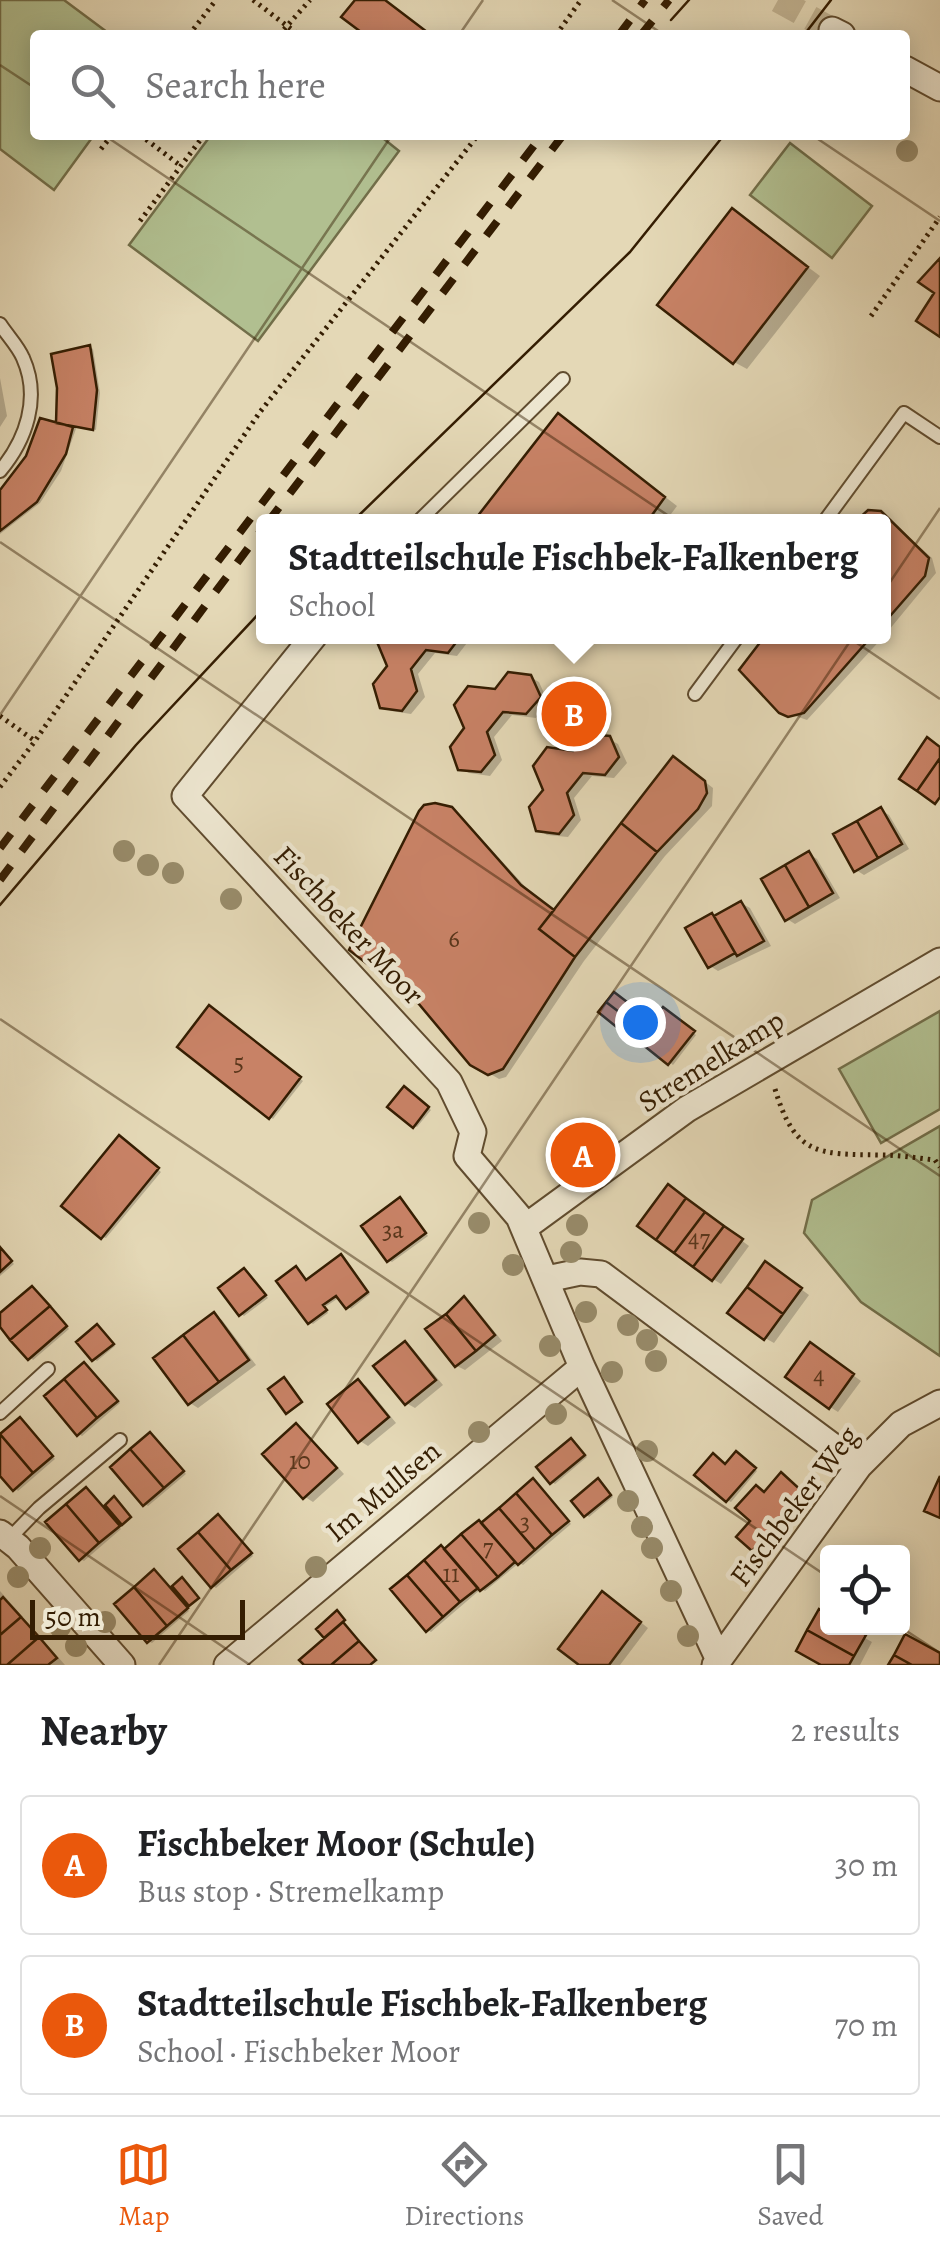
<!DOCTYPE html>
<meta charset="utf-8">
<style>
body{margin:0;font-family:Alegreya,serif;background:#f2f2f2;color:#202124}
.controls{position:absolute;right:30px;bottom:30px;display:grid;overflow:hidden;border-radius:10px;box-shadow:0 5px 25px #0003}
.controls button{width:90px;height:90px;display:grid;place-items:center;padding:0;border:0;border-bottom:2px solid #e0e0e0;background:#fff;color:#202124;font:50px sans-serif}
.scale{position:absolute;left:30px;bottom:25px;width:215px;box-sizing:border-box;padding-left:10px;border:5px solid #341d02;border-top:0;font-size:28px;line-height:35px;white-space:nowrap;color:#341d02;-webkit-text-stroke:8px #ede6d0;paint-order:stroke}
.you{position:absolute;left:640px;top:1022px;width:35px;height:35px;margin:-25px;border:8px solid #fff;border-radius:50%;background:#1a73e8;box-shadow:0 0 0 15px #1a73e833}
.badge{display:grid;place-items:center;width:65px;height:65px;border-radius:50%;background:#ea580c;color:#fff;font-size:32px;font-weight:700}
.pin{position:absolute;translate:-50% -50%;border:5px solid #fff;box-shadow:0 2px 10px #0006}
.popup{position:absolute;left:256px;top:514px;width:635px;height:130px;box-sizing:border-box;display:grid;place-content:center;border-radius:10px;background:#fff;filter:drop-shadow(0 2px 8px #0005);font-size:32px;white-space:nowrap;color:#757577}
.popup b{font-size:38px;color:#202124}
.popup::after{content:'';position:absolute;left:50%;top:100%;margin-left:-20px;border:20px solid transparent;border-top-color:#fff}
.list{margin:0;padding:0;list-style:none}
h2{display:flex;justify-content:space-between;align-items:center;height:130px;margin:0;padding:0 40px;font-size:42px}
h2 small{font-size:32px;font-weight:400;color:#757577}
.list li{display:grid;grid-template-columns:65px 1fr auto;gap:30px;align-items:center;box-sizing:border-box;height:140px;margin:0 20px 20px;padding:0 20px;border:2px solid #e0e0e0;border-radius:10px}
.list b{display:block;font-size:38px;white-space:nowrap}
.list p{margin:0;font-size:32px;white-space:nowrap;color:#757577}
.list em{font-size:32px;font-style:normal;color:#757577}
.icon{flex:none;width:55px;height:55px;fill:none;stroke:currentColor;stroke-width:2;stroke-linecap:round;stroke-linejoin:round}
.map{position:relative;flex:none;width:940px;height:1665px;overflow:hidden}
.search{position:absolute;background:#fff;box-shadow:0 5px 25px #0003;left:30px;right:30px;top:30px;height:110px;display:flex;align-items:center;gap:25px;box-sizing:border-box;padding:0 35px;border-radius:10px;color:#757577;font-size:38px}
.sheet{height:450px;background:#fff}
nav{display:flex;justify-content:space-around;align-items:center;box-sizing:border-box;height:140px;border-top:2px solid #e0e0e0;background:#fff;font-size:28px;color:#757577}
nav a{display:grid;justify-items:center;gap:5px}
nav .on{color:#ea580c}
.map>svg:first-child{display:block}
.green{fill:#b1bf90;stroke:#726e49;stroke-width:2.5}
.shadow{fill:#0003}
.building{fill:#c88266;stroke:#341d02;stroke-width:2.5}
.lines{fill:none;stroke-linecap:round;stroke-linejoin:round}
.minor-tunnel{stroke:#c1b392;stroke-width:25;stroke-dasharray:25 12;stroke-linecap:butt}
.service-casing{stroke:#604c2f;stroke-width:16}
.minor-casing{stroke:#604c2f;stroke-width:29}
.path{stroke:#341d02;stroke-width:5;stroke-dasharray:2.5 5;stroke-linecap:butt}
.service{stroke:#ede6d0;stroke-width:12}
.minor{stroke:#ede6d0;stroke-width:25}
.tram{stroke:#341d02;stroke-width:2.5}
.rail{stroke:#341d02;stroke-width:8;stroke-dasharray:18 18;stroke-linecap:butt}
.tree{fill:#988c6b}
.ticks{fill:none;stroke:#341d02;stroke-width:2.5;stroke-opacity:0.45}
.labels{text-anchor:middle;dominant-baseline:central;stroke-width:9;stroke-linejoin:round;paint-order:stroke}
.number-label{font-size:25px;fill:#59361b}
.street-label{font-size:30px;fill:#341d02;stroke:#ede6d0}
</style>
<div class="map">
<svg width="940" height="1665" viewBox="0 0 940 1665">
<rect width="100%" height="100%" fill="#e4d8b6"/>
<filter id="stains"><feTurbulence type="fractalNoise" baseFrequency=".002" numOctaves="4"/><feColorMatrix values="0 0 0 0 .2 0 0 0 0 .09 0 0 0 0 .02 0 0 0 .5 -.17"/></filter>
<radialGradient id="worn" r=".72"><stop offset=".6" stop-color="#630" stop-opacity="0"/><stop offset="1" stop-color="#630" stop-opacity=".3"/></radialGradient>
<path class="green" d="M0,0h64l47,35h-76v100h59l-40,55 -54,-41z
M211,135h168l20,16 -141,190 -129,-96z
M790,143l82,63 -40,52 -82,-63z
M940,1011v98l-59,34 -42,-74z
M940,1126v230l-79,-54 -57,-69 8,-33z"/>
<path class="shadow" d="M733,211l87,65 -73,93 -13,-7z
M90,347l3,2 7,44 -4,37 -19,-4 -16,45 -21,32 -40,31v-40l59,-68z
M0,378l7,38 -7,11z
M571,424l106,82 -12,16h-188z
M881,513l51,45 4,15 -52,63v-114z
M385,636h84l1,3 -13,17 -22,-3 -17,21 7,23 -14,17 -20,-3 -9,-5 8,-39z
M557,636h19l-6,8z
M768,636h116l-77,84 -26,-9z
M530,677l9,5 9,20 -12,16 -24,-3 -18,22 8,23 -12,16 -21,-3 -9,-5 36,-76z
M609,739l9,5 9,19 -13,15 -22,-2 -18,22 7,22 -13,17 -21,-2 -8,-5 35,-76z
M682,764l31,24 -1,18 -47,50 -81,105 -78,116 -7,2 -27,-16 -29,-257 17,9 70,77 25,20z
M881,810l8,5 20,34 -45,26 -8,-5z
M809,854l8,5 23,39 -45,26 -8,-5z
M741,903l9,5 21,38 -53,25 -8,-5 -21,-37z
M615,995l22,18 19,7 7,-10 33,25 -23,30 -48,-39 -2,3 -22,-17z
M213,1010l90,71 -30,38 -93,-72z
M408,1091l23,19 -14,17 -3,-1z
M123,1140l38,32 -55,66 -4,-1z
M677,1192l72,54 -28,38 -8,-5z
M403,1202l25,34 -36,26 -4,-2z
M0,1248l14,16 -14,12z
M341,1257l29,37 -19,15 -11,-12 -15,10 3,6 -15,11 -4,-2 -2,-40z
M774,1269l35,26 -35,48 -9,-5z
M245,1270l23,28 -24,18 -3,-2z
M36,1291l33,38 -36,31 -33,-36v-7z
M464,1299l8,5 30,37 -37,29 -8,-4z
M214,1315l8,5 34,45 -58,43 -8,-5z
M101,1329l14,17 -18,15 -3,-2z
M405,1344l8,5 30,36 -28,23 -9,-5z
M819,1350l42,31 -23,31 -8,-5z
M88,1366l32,37 -38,33 -3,-2z
M358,1382l8,4 30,37 -28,23 -8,-5z
M24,1422l31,37 -37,32 -18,-19v-35z
M296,1426l8,5 40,43 -31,28 -8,-5z
M154,1437l32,37 -38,32 -3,-2z
M572,1441l15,16 -32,27 -3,-2z
M740,1456l17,15 -26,31 -4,-2 -1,-34z
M789,1480l22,19 -49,55 -22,-17 14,-16 12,-28z
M537,1483l34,41 -48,41 -4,-2 -34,28 -4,-2 -50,43 -3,-2 18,-79z
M602,1483l11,14 -24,20 -15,-16z
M90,1492l31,37 -37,32 -4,-2z
M222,1519l31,37 -37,32 -3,-2z
M158,1574l31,37 -37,32 -4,-2z
M0,1591l65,74h-65z
M611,1599l37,29 -28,37h-37z
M828,1628h19l25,14 -12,23h-34z"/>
<path class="building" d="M355,0h30l46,35h-66l-24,-18z
M732,208l76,59 -75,97 -76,-59z
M940,258v79l-24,-16 18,-28 -16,-11z
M90,345l7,45 -4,40 -37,-7 1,-35 -6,-34z
M558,413l107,84 -18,25h-174z
M40,418l33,9 -7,27 -29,48 -37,29v-41l26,-34z
M868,510l13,1 48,47 -4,18 -41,47v-101h-29z
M382,636h79l-13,17 -22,-3 -15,19 6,22 -15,20 -22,-3 -7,-24 14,-18 -10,-24z
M765,636h107l-68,77 -16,4 -9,-4 -40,-43z
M508,672l23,3 10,22 -15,17 -23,-2 -16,20 8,23 -14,17 -23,-2 -8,-23 14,-19 -10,-23 14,-19 27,3z
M587,734l23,2 9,21 -14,18 -22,-2 -16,20 7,22 -15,19 -23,-3 -7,-24 14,-17 -10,-24 14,-19 26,4z
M927,737l13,10v11l-23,33 -18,-12z
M673,756l32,25 2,12 -9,16 -41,43 -36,-29z
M940,758v39l-5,7 -18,-13z
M435,803l17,4 69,78 33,25 -15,19 36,28 -72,112 -15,6 -18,-10 -52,-62 -69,-53 70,-139 5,-6z
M881,807l21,37 -24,14 -21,-37z
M857,821l21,37 -24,14 -21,-38z
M621,823l36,29 -82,105 -36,-28z
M809,851l24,42 -24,14 -24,-42z
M785,865l24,42 -24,14 -24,-42z
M741,901l23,40 -27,15 -23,-40z
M712,913l23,40 -27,15 -23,-40z
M614,992l21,16 -8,10 -21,-16z
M606,1002l21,16 -8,11 -21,-17z
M209,1005l92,72 -32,42 -92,-72z
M639,1006l9,9 2,-3 5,4 8,-9 32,24 -27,34 -46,-37z
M404,1086l25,21 -16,21 -26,-21z
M119,1135l40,33 -58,71 -40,-33z
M668,1184l18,14 -30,42 -19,-14z
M400,1197l26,36 -39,29 -26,-36z
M686,1198l19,14 -31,41 -18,-13z
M705,1212l19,14 -31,41 -19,-14z
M724,1226l19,13 -31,42 -19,-14z
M0,1247l12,14 -12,11z
M341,1254l27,38 -22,17 -10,-13 -13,9 4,5 -19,14 -32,-43 20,-15 10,14z
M765,1261l37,27 -19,26 -36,-27z
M244,1268l22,27 -27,21 -21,-28z
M32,1286l18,20 -40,34 -10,-13v-14z
M747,1287l36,27 -19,26 -37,-27z
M464,1296l31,39 -19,16 -30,-37z
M50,1306l17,20 -39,34 -18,-20z
M214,1312l35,48 -30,22 -36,-47z
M446,1314l30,37 -21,16 -30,-38z
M97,1324l17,20 -22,17 -16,-19z
M183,1335l36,47 -31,23 -35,-47z
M405,1341l31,39 -31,25 -32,-39z
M810,1342l44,32 -25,35 -44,-32z
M84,1362l34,39 -21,17 -33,-39z
M284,1377l18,25 -16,12 -18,-25z
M64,1379l33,39 -20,18 -33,-40z
M358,1379l31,38 -31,26 -31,-39z
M20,1417l33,39 -20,17 -33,-39z
M296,1423l41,45 -34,31 -41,-45z
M150,1432l34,39 -20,17 -34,-39z
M0,1434l33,39 -20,18 -13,-15z
M571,1438l14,17 -35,29 -14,-17z
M130,1449l34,39 -21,18 -33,-39z
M736,1451l20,17 -30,34 -32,-27 19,-22 12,11z
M781,1472l23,21 -52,58 -16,-14 14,-16 -15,-13 21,-23 8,7z
M940,1476v42l-16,-7z
M533,1478l36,43 -17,14 -36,-42z
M598,1478l13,17 -27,22 -13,-16z
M86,1487l34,39 -21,17 -33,-39z
M516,1493l36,42 -17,15 -36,-42z
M114,1496l17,21 -9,8 -17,-20z
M66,1504l33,39 -20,18 -34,-39z
M499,1508l36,42 -17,15 -37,-42z
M218,1514l34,39 -21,17 -33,-38z
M479,1520l36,42 -17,15 -37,-43z
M198,1532l33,38 -20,18 -33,-39z
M461,1534l37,43 -18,14 -36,-42z
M441,1545l37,43 -18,14 -36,-42z
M424,1560l36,42 -17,15 -36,-42z
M154,1569l34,39 -21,18 -33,-39z
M407,1575l36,42 -17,15 -36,-43z
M182,1577l17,21 -10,8 -17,-20z
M134,1587l33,39 -20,17 -33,-39z
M602,1591l39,31 -32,43h-30l-21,-16z
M3,1597l18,20 -21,18v-35z
M819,1609l9,5v14h24l14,7 -12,21 -47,-26z
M337,1610l8,10 -21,18 -8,-9z
M21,1617l18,20 -32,28h-7v-30z
M343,1622l16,19 -28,24h-27l-5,-5z
M807,1630l47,26 -5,9h-28l-25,-14z
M905,1634l35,19v12h-28l-18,-10z
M39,1637l18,21 -9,7h-41z
M359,1641l17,19 -6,5h-39z
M894,1655l18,10h-24z"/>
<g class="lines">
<path class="minor-tunnel" d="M778,0l54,30"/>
<g class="service-casing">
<path id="service" d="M0,324c7,11 18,22 23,34 18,40 3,82 -23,113
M418,522l145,-143
M824,522l80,-109 36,24
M695,694l43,-58
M0,1413l48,-44
M9,1539l30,-31 81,-68"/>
</g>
<g class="minor-casing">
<path id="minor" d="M832,30l10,5
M905,69l35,19
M314,636l-129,160 264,286 24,50 -6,24 52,61 63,150 137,293
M524,1228l163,-119 253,-148
M547,1279l33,-7 21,2 258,192
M0,1533l18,14 104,118
M227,1665l355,-298
M715,1665l144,-199 42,-42 39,-21"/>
</g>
<path class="path" d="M253,0l46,35
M189,35l27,-35
M279,35l31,-35
M556,35l25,-35
M140,135l41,31
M101,149l11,-14
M140,221l64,-86
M871,316l69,-99
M0,716l35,25
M0,787l35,-46 225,-329 218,-277
M775,1089c20,67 43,65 105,66 19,0 37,3 55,5l5,7"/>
<use href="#service" class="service"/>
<use href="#minor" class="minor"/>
<path class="tram" d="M671,20l18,-20
M804,35l27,-35
M352,522l278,-270 94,-117
M0,905l136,-160 128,-137"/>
<path class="rail" d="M619,35l26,-35
M641,35l28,-35
M268,522l295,-387
M0,848l542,-713
M0,880l264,-353"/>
</g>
<g class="tree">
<circle cx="907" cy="151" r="11"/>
<circle cx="124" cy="851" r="11"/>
<circle cx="148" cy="865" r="11"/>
<circle cx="173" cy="873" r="11"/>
<circle cx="231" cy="899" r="11"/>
<circle cx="479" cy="1223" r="11"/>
<circle cx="577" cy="1225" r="11"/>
<circle cx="571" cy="1252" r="11"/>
<circle cx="513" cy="1265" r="11"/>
<circle cx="586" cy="1312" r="11"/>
<circle cx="628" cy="1325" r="11"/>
<circle cx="647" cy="1340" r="11"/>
<circle cx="550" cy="1346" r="11"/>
<circle cx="656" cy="1361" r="11"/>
<circle cx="612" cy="1372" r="11"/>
<circle cx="556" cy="1414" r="11"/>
<circle cx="479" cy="1432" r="11"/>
<circle cx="647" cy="1451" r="11"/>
<circle cx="628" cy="1501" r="11"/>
<circle cx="642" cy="1527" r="11"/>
<circle cx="40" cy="1548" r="11"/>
<circle cx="652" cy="1548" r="11"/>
<circle cx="316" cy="1567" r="11"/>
<circle cx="18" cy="1577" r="11"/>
<circle cx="671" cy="1591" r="11"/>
<circle cx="105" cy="1622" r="11"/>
<circle cx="60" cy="1627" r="11"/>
<circle cx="688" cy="1636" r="11"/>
<circle cx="76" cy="1646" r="11"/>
</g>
<path class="ticks" d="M612,0l52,35M459,35l24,-35M0,65l35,23M104,135l836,564M812,135l128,86M0,542l940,634M0,715l392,-580M0,1019l828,558M0,1496l250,169M902,1628l38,25M159,1665l781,-1157"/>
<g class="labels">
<g class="number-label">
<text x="454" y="939">6</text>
<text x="239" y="1062">5</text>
<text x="393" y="1230">3a</text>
<text x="699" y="1239">47</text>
<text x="819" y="1376">4</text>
<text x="300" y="1461">10</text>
<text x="525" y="1522">3</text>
<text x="488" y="1548">7</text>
<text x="451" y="1574">11</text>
</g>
<g class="street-label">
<text transform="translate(349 925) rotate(47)">Fischbeker Moor</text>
<text transform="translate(711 1061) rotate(-32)">Stremelkamp</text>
<text transform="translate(383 1491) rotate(-40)">Im Mullsen</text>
<text transform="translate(794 1506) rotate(-53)">Fischbeker Weg</text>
</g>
</g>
<rect width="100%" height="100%" filter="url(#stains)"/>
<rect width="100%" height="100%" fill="url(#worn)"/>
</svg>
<div class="controls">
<button><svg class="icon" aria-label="locate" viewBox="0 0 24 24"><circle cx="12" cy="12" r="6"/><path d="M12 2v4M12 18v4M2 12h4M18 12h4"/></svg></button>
</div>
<div class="scale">50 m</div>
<div class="you"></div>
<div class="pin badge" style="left:583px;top:1155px">A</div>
<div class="pin badge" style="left:574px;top:714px">B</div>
<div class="popup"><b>Stadtteilschule Fischbek-Falkenberg</b>School</div>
<div class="search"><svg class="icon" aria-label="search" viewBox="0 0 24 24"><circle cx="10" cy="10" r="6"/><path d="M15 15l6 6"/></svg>Search here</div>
</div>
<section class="sheet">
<h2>Nearby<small>2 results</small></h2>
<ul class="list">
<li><span class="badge">A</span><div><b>Fischbeker Moor (Schule)</b><p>Bus stop · Stremelkamp</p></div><em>30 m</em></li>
<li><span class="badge">B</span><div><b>Stadtteilschule Fischbek-Falkenberg</b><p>School · Fischbeker Moor</p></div><em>70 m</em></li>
</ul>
</section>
<nav>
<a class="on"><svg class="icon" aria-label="map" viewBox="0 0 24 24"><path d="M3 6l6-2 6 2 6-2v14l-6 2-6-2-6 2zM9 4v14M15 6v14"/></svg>Map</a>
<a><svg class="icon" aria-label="directions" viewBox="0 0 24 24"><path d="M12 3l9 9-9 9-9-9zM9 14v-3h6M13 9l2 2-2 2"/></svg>Directions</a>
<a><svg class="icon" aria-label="saved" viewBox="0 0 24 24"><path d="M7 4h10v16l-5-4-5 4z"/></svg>Saved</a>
</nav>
